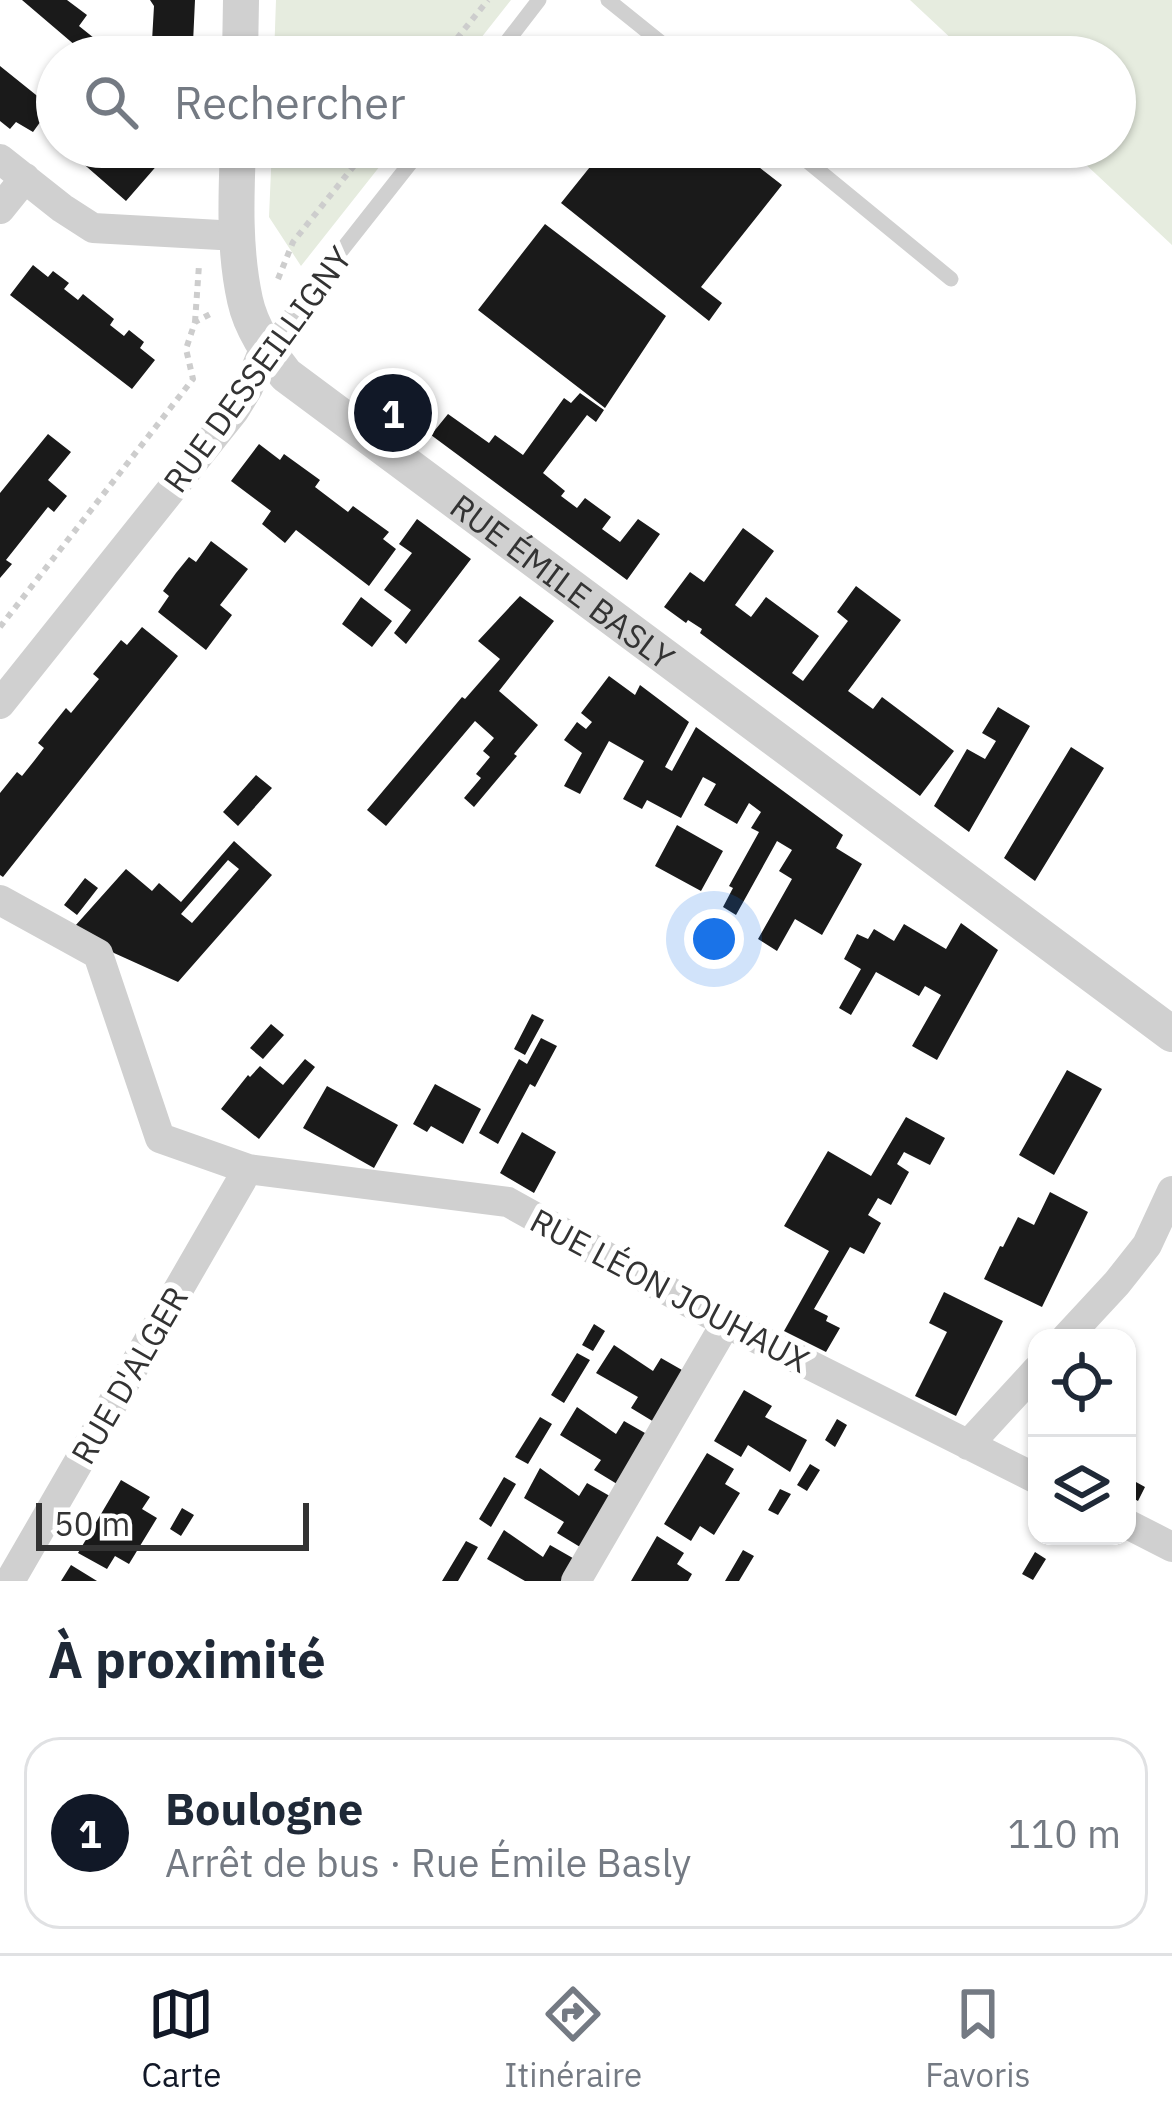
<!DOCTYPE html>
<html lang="fr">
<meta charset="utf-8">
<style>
body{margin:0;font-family:"IBM Plex Sans",sans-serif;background:#f6f6f7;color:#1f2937}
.controls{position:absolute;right:36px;bottom:36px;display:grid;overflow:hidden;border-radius:24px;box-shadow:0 3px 9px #0004}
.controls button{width:108px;height:108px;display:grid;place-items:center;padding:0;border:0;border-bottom:3px solid #e0e1e3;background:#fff;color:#1f2937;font:60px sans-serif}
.scale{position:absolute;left:36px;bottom:30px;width:273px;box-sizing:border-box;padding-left:12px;border:6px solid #333;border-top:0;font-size:33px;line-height:42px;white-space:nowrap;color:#333;-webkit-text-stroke:9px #fff;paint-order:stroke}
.you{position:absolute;left:714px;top:939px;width:42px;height:42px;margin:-30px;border:9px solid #fff;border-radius:50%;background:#1a73e8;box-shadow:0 0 0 18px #1a73e833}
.badge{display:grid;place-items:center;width:78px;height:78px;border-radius:50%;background:#111827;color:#fff;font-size:39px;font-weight:700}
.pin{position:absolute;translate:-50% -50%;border:6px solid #fff;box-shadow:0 3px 12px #0006}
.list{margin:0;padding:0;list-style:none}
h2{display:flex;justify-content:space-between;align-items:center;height:156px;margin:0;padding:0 48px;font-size:51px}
h2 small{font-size:39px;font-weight:400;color:#747a83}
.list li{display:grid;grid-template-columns:78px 1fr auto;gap:36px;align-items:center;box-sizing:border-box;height:192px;margin:0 24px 24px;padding:0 24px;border:3px solid #e0e1e3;border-radius:36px}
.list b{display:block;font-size:45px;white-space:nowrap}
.list p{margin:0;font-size:39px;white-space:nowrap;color:#747a83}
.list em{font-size:39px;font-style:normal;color:#747a83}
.icon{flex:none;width:66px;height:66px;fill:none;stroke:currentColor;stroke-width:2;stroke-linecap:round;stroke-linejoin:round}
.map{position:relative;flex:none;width:1172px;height:1581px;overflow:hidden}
.search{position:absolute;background:#fff;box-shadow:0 3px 9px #0004;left:36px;right:36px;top:36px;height:132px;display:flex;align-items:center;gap:30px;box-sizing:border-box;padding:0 42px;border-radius:66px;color:#747a83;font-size:45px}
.sheet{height:372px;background:#fff}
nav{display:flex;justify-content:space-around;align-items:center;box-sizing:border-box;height:168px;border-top:3px solid #e0e1e3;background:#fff;font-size:33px;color:#747a83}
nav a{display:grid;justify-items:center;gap:6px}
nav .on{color:#111827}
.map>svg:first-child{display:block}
.green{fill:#e6ecdf}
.building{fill:#1a1a1a;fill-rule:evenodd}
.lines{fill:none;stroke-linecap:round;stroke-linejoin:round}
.path{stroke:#cdcdcd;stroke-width:6;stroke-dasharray:6 6;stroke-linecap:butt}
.service{stroke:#d0d0d0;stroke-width:15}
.minor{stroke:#d0d0d0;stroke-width:30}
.tertiary{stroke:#d0d0d0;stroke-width:36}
.labels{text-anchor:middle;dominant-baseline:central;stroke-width:12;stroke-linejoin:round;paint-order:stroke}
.street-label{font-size:33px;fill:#333;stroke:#fff}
</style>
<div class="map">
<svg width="1172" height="1581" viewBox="0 0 1172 1581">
<rect width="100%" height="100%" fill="#fff"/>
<path class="green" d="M276,0h235l-45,57h-192z
M910,0h262v245l-105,-98h48v-90h-144z
M272,147h123l-94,119 -32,-49z"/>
<path class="building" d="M22,0h45l20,15 -8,11 15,12 -11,14z
M150,0h45l-2,43 -41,-2 2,-35z
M0,66l51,41 -18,25 -17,-10 -6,7 -10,-8z
M88,147h85l-47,54 -47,-41z
M606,147h127l49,38 -81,102 21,16 -13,18 -148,-118z
M545,224l121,92 -61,92 -127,-98z
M33,265l15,12 5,-6 16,12 -5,6 14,11 5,-6 31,25 -4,6 14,11 5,-6 15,12 -4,6 15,12 -23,29 -122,-94z
M580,393l24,17 -8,12 -9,-7 -44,58 22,18 -4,5 16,12 8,-10 26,19 -9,12 18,13 18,-23 22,15 -33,46 -196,-145 17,-21 41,29 6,-8 28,20 41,-57 7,5z
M48,434l23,18 -23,28 19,16 -13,16 -6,-5 -42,53 6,4 -12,14v-85z
M259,444l21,16 4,-6 36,26 -5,7 33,25 5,-6 36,26 -6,7 13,10 -27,37 -73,-56 -11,13 -23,-19 9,-13 -40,-30z
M417,519l54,40 -65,85 -12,-11 17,-23 -27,-20 28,-37 -13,-9z
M743,528l31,23 -39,54 16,12 15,-20 53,39 -27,37 11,8 45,-60 -11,-9 19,-26 45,34 -53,71 25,18 9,-12 72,54 -34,45 -220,-163 2,-4 -14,-9 -2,3 -22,-16 26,-35 14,10z
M211,541l37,28 -28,36 12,10 -26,35 -48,-38 11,-16 -6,-5 13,-18 13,-16 7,5z
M520,596l34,25 -55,70 39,34 -24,29 3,2 -43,51 -10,-9 17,-20 -5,-4 14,-17 -7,-6 11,-13 -19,-17 -89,105 -19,-16 95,-113 3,2 35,-40 -22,-18z
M361,597l31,24 -20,26 -30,-23z
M142,627l36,29 -175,221 -3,-2v-82l17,-21 5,4 12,-15 10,-13 -6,-5 28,-35 5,5 28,-34 -6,-5 28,-34 6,5z
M609,676l26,19 5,-10 49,37 -24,45 7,4 24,-44 147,108 -7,13 26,16 -40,71 -27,-16 -18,32 -19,-12 34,-60 -13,-8 13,-21 -15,-9 -41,74 -13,-8 10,-19 -4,-2 30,-54 -8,-4 10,-16 -12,-9 -12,21 -33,-19 12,-21 -13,-7 -22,41 -34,-18 -5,9 -19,-10 21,-38 -35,-20 -29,53 -16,-8 18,-33 -18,-13 13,-18 9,7 6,-7 -11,-9z
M998,707l32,19 -61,106 -35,-26 33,-57 18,10 11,-18 -14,-8z
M1071,747l33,21 -69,113 -31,-23z
M256,775l16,13 -34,38 -15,-14z
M677,825l46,26 -22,40 -46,-25z
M234,841l38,34 -94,107 -64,-29 -39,-27 51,-57 26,22 7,-8 22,19zM228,860l11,9 -47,54 -11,-9z
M85,878l13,10 -21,27 -13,-10z
M961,923l37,27 -61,110 -25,-14 29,-51 -16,-9 -6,10 -43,-24 -25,43 -12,-7 22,-39 -17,-10 13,-25 11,5 6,-10 20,12 10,-17 42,25z
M532,1014l12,6 -19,35 -11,-6z
M271,1024l13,11 -21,24 -13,-11z
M541,1038l16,8 -22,41 -5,-3 -32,60 -19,-11 40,-74 8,5z
M305,1059l10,8 -56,72 -38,-30 27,-34 2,2 10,-11 23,19z
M1067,1070l35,19 -48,86 -35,-20z
M435,1084l46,25 -18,35 -32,-18 -4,6 -14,-8z
M327,1086l71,39 -24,43 -71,-40z
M906,1117l39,21 -15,27 -26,-13 -7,12 12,8 -18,33 -13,-7 -10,17 13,8 -17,31 -14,-7 -36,62 14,7 -2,5 14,7 -14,24 -42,-21 45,-80 -45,-25 44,-75 43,25z
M522,1132l34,20 -22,41 -34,-20z
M1050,1192l38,20 -46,95 -58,-28 16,-33 3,1 15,-30 16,8z
M944,1292l59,29 -47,95 -41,-20 32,-64 -18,-9z
M594,1324l11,7 -12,20 -11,-6z
M614,1345l39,26 8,-13 28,16 -30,51 -28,-17 7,-11 -42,-24z
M577,1353l13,7 -26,43 -13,-8z
M744,1390l28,16 -7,11 42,23 -17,32 -42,-27 -7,12 -27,-16z
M577,1407l39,27 8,-13 28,16 -30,50 -28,-17 7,-10 -41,-25z
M540,1417l12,7 -24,40 -13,-7z
M837,1419l10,6 -12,22 -10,-7z
M707,1453l27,16 -9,15 15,9 -26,42 -14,-9 -9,15 -27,-17z
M810,1464l10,6 -13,21 -10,-6z
M540,1468l39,28 8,-13 28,16 -30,51 -28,-17 7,-11 -40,-24z
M504,1477l12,7 -25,43 -12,-8z
M1127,1477l18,10 -7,14 -11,-6z
M121,1480l29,17 -8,12 15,9 -28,46 -14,-8 -8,13 -29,-16z
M780,1489l11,5 -13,21 -10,-5z
M182,1508l12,7 -13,21 -11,-7z
M504,1530l39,27 7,-12 28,16 -12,20h-41l-38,-22z
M657,1536l27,17 -7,11 15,10 -4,7h-57z
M466,1541l12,6 -20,34h-16z
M743,1550l11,6 -15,25h-14z
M1035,1552l11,7 -13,21 -11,-6z
M71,1565l26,16h-36z"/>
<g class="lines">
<path class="path" d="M442,57l46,-57
M278,279l15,-37 76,-95
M195,322l4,-57
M0,627l193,-248 -7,-30 9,-27 17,-9"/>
<path class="service" d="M608,0l71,57
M495,57l44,-57
M790,147l161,132
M267,345l156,-198"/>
<path class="minor" d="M0,159l62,49 31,20 145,8
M0,209l25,-31
M0,704l234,-293 14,-23 17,-41
M0,900l98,54 62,184 88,31 260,33 218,121 311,156
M1066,1338l51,-55 30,-38 25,-54
M968,1445l69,-75
M1127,1524l45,23
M10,1581l238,-412
M576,1581l150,-258"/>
<g class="tertiary">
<path d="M240,57l1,-57"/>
<path id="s1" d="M238,147c-2,50 -4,103 7,153 6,28 23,52 41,75l886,659"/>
</g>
</g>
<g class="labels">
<g class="street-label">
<text transform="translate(257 369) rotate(-54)">RUE DESSEILLIGNY</text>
<text stroke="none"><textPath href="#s1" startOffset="585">RUE ÉMILE BASLY</textPath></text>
<text transform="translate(670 1290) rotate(28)">RUE LÉON JOUHAUX</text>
<text transform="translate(129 1375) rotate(-60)">RUE D'ALGER</text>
</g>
</g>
</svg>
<div class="controls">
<button><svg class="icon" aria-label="locate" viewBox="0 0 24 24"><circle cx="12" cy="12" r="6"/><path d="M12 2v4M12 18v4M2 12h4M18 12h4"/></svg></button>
<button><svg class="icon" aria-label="layers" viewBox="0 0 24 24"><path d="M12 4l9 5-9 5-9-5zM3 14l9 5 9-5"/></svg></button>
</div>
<div class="scale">50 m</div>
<div class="you"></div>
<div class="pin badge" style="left:393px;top:413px">1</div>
<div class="search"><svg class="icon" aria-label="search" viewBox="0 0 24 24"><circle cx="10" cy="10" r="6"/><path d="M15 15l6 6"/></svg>Rechercher</div>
</div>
<section class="sheet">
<h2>À proximité<small></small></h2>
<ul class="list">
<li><span class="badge">1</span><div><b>Boulogne</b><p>Arrêt de bus · Rue Émile Basly</p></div><em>110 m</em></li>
</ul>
</section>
<nav>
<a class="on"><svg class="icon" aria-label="map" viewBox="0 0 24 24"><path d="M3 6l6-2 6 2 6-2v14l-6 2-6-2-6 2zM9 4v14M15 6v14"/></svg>Carte</a>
<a><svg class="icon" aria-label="directions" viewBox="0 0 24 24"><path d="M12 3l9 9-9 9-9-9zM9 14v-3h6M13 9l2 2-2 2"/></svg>Itinéraire</a>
<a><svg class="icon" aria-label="saved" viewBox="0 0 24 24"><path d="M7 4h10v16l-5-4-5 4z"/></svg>Favoris</a>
</nav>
